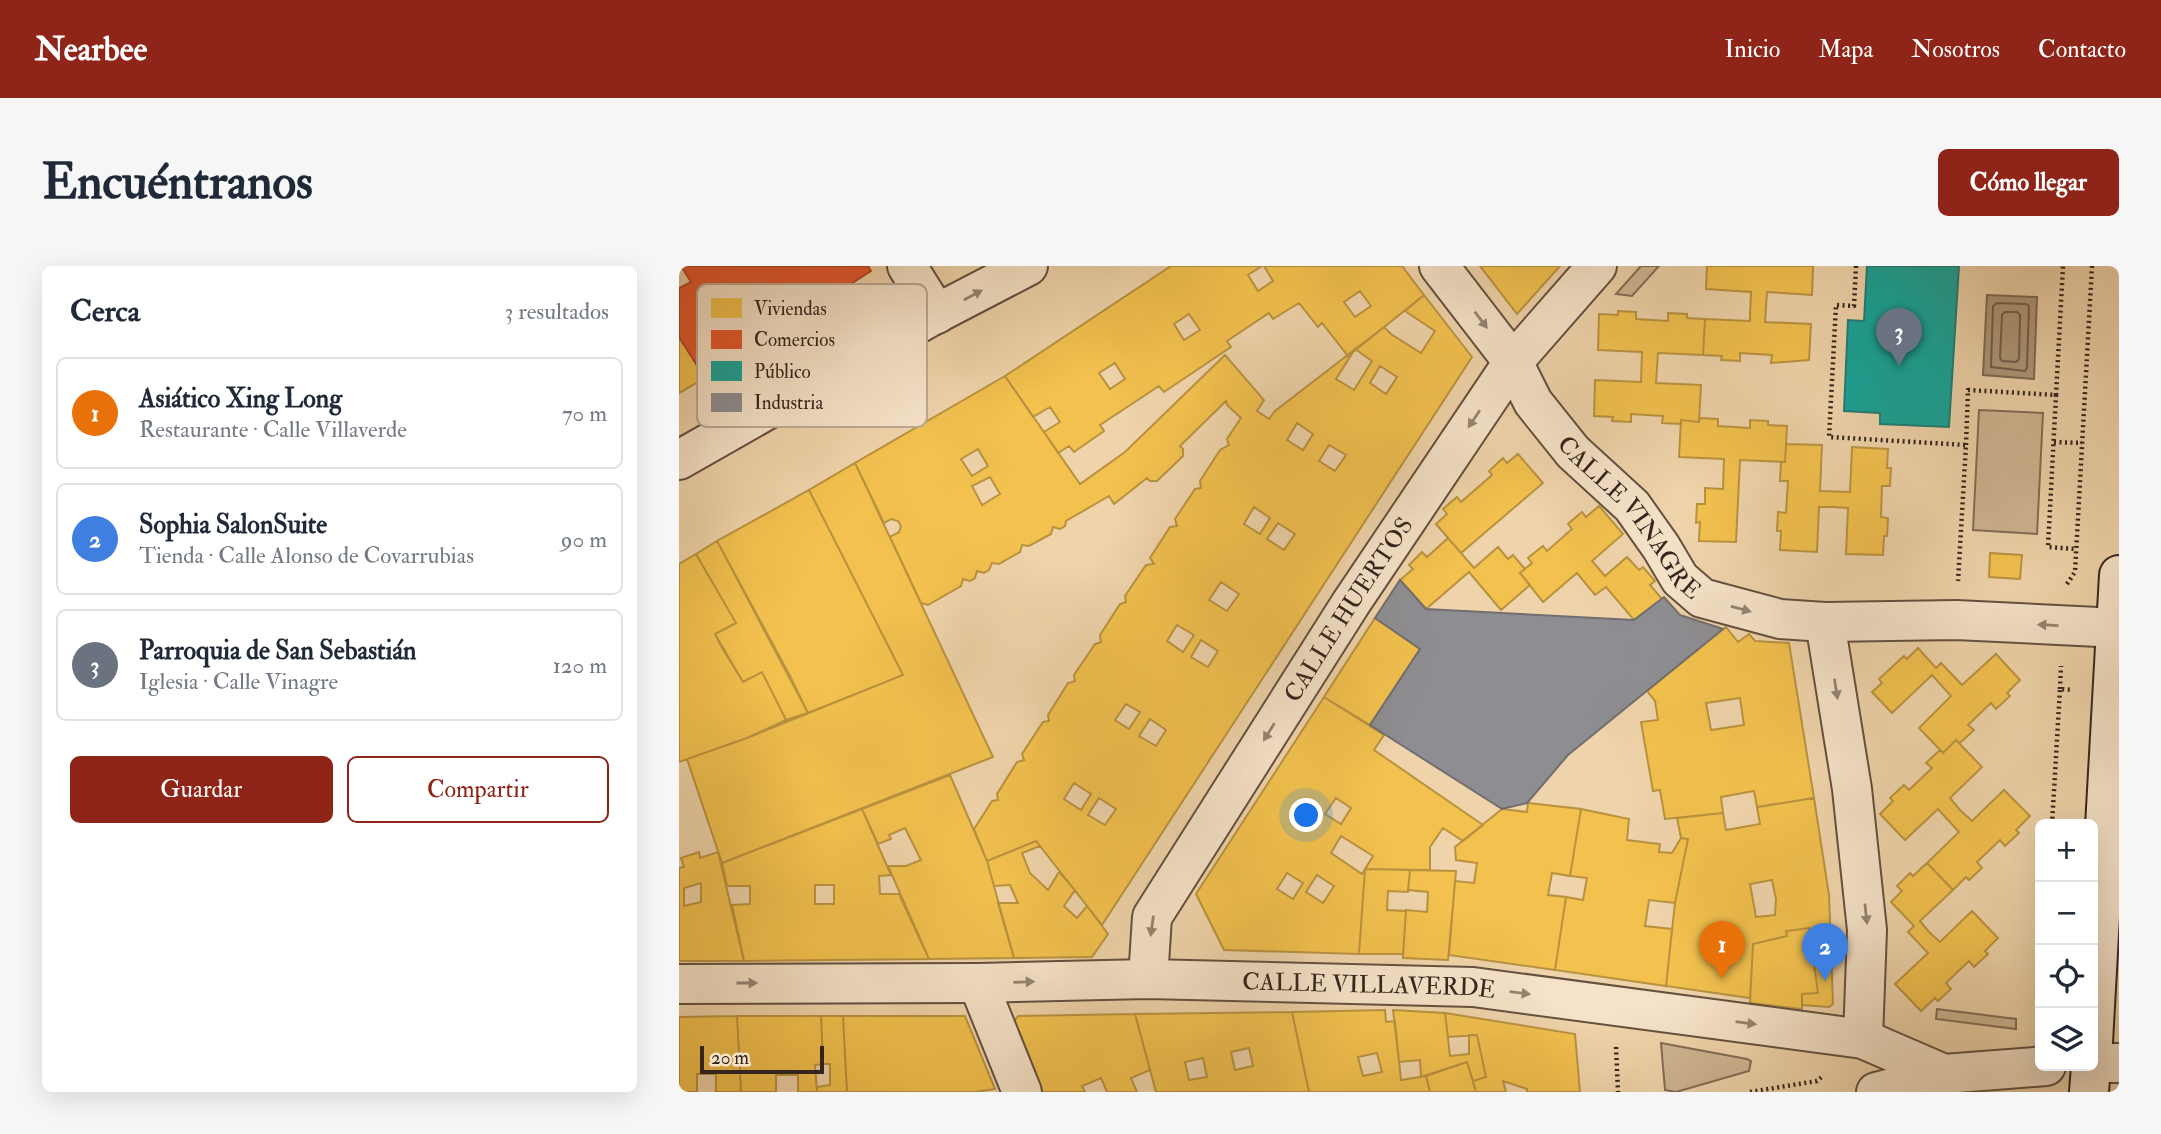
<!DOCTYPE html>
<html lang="es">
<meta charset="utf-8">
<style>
body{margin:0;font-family:"IM FELL Double Pica",serif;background:#f6f6f7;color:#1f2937}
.controls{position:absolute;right:21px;bottom:21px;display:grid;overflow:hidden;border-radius:10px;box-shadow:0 7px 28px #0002}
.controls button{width:63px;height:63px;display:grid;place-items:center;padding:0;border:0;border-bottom:2px solid #e0e1e3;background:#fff;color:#1f2937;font:35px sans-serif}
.scale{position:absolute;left:21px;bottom:18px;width:124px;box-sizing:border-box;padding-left:7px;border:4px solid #34251d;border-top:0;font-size:19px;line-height:24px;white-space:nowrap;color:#34251d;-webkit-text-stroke:5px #f5e2c8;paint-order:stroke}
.you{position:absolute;left:628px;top:550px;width:24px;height:24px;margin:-18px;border:5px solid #fff;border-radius:50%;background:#1a73e8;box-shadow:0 0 0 10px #1a73e833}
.badge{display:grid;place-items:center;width:46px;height:46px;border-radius:50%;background:#8f2418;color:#fff;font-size:23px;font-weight:700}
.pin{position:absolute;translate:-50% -58px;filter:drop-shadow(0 2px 4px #0008)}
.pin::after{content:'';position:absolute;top:37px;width:24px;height:21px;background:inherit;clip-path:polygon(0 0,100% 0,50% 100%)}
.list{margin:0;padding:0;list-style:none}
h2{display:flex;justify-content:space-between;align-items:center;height:91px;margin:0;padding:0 28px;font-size:30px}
h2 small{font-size:23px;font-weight:400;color:#747a83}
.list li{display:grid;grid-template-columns:46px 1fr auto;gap:21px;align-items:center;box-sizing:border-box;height:112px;margin:0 14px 14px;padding:0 14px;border:2px solid #e0e1e3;border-radius:10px}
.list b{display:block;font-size:26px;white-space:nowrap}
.list p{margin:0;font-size:23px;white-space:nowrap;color:#747a83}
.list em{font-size:23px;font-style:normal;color:#747a83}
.actions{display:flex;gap:14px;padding:21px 28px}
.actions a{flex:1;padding:16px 0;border:2px solid #8f2418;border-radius:10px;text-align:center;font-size:24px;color:#8f2418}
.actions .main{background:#8f2418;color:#fff}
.icon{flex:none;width:38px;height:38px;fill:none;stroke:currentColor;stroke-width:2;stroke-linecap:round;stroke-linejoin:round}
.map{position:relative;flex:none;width:1440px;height:826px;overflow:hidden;border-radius:10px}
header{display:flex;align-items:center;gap:42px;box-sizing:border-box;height:98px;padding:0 35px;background:#8f2418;color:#fff}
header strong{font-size:33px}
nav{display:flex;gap:38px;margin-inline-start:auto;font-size:24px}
.intro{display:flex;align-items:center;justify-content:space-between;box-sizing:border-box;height:168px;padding:0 42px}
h1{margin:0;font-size:49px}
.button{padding:18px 32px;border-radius:10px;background:#8f2418;color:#fff;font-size:24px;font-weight:700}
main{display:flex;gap:42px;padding:0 42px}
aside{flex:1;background:#fff;border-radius:10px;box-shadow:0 7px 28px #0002}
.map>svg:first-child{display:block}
.green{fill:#cfb592;stroke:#826d58;stroke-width:2}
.water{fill:#af987a;stroke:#7e6a55;stroke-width:2}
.homes{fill:#f2c14e;stroke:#b9923f;stroke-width:2;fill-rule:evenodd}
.shops{fill:#e4572e;stroke:#af4829;stroke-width:2}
.public{fill:#17a398;stroke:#207d73;stroke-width:2}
.industry{fill:#8d8d92;stroke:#726e6f;stroke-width:2}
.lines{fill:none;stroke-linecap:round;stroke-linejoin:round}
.shore{stroke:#725e4c;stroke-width:2}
.street-casing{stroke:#635040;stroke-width:42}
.secondary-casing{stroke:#34251d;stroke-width:42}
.path{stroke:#34251d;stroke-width:4.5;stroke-dasharray:2 3.5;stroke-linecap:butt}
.street{stroke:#f5e2c8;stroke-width:38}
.secondary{stroke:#f5e2c8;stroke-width:38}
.oneway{fill:#948472}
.labels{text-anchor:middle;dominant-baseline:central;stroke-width:7;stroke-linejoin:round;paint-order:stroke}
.street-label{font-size:24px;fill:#34251d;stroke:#f5e2c8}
.key{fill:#f5e2c8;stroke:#bba995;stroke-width:2}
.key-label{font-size:19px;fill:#34251d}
</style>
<header>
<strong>Nearbee</strong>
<nav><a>Inicio</a><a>Mapa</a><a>Nosotros</a><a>Contacto</a></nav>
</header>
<div class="intro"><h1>Encuéntranos</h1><a class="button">Cómo llegar</a></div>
<main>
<aside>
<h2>Cerca<small>3 resultados</small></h2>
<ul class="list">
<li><span class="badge" style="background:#e8710a">1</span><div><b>Asiático Xing Long</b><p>Restaurante · Calle Villaverde</p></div><em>70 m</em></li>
<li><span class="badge" style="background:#3f7fe0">2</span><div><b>Sophia SalonSuite</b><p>Tienda · Calle Alonso de Covarrubias</p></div><em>90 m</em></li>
<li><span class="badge" style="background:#6b7280">3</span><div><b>Parroquia de San Sebastián</b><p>Iglesia · Calle Vinagre</p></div><em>120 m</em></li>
</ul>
<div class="actions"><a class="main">Guardar</a><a>Compartir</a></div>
</aside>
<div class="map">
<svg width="1440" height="826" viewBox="0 0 1440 826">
<rect width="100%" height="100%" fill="#efd3aa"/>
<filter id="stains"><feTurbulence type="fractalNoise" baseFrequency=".00286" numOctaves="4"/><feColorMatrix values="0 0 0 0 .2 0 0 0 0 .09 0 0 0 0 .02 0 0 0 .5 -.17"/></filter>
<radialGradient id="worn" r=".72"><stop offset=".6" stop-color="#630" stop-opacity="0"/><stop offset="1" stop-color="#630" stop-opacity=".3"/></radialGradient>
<path class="green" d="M962,0h18l-27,30 -16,-2z
M1300,144l64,3 -6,121 -64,-4z
M1258,743l79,10v10l-80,-10z
M982,777l86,16 4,2 -2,10 -73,21 -11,-2z"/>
<path class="water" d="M1308,29l50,2 -3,82 -51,-4z"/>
<path class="homes" d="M492,0h91l-14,9 10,16 15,-10 -9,-15h138l22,29 -76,61 -26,-33 -4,4 -19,-24 -26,16 -4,-6 -42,28 4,6 -67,45 -5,-6 -59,39 4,6 -30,21 -5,-6 -11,7 -14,-21 16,-10 -10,-15 -17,10 -28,-41zM681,25l11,15 -16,11 -11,-15zM510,48l11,16 -16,10 -10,-16zM436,97l10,16 -15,10 -11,-16z
M801,0h80l-43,48z
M1028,0h106l-1,29 -45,-3 -2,30 46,2 -2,36 -38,3 1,-8 -32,-2v8l-19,-1 1,-4 -19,-1 2,-36 45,2v-6l1,-23 -45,-3z
M745,29l48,62 -370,568 -66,-84 -49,20 -13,-32 18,-28 6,-1 -1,-6 20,-32 7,-2 -2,-6 21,-32 6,-1 -1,-6 20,-32 7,-2 -1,-6 21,-31 6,-2 -1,-7 20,-31 6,-2 -1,-6 21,-31 8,-1 -4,-6 20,-31 7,-1 -2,-7 20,-30 6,-1 -1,-7 20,-31 9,-5 -2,-6 14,-21 -14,-13 -1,-4 -46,45 3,3v7l-26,25h-7l-3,-3 -33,26 -5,-8 -43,25 -1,5 -5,3 -7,-2 -2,7 -22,12 -7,-1 -2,7 -21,12 -7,-1 -3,7 -5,3 -7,-2 -2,7 -5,3 -7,-2 -2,7 -33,19 -7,-2 -31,-66 9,-5 2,-6 -3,-5 -7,-2 -7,4 -29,-60 150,-87 75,108 45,-32 100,-97 39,45 -7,11 12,8 6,-8 109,-84 7,7 30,19 14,-22 -30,-20zM676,83l17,12 -18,29 -18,-11zM701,100l17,11 -11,17 -16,-11zM618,157l16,11 -10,16 -16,-10zM650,179l17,10 -11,16 -16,-10zM299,183l10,17 -16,10 -11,-17zM311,211l10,17 -18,11 -10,-19zM575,241l16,11 -10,16 -16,-10zM599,257l17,11 -11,16 -17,-11zM542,316l18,12 -12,17 -18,-11zM498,359l17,10 -11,17 -16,-11zM522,374l17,11 -10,16 -17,-10zM447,438l14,8 -11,17 -14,-9zM471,453l16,11 -10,16 -17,-10zM395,517l17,11 -10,16 -17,-11zM420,532l17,11 -11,16 -17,-10z
M939,45l18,1v7l32,2v-8l19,1v4l18,1 -2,36 -45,-2 -2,30 45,2 -2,37 -18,-2v4l-19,-1 1,-7 -32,-2v8l-19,-1 1,-4 -19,-1 1,-36 46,2 1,-30 -44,-2 1,-36 19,1z
M0,71l26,41 -26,15z
M1021,152l18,1v7l32,2v-8l18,1v4l19,1 -2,36 -45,-2 -4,82 -37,-1 1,-19 -4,1 1,-19h8v-16l18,1 1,-30 -45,-2 2,-37 18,2z
M1107,178l36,1 -2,46 30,1 2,-45 36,2 -1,19h4l-1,18h-8l-1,31 7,1 -1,18h-3l-1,19 -37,-1 2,-46 -15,-1h-14l-2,45 -37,-2 1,-19h-4l1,-19 8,1 2,-32h-8l1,-19h4z
M839,188l25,29 -82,70 -25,-29 11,-10 -4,-5 14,-12 4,5 31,-27 -3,-4 14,-13 4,5z
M176,197l138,294 -271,106 -35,-104 60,-21 156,-63 -94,-185z
M130,224l94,185 -95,38 -91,-172z
M920,240l24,28 -31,27 13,15 22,-19 12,13 4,-3 12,14 -5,4 12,14 -28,21 -28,-33 -11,8 -18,-22 -34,29 -23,-29 12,-10 -4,-5 15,-12 4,5 25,-22 -4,-5 14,-12 4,5z
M769,272l26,30 24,-21 10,12 5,-4 12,14 -5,4 10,12 -29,25 -32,-38 -43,37 -26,-29 13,-11 -4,-4 13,-13 5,5z
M38,275l73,135 18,37 -22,7 -24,-48 -19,10 -28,-48 21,-11 -40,-69z
M1311,287l32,2 -2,24 -31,-2z
M17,288l40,69 -21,11 6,12 22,36 19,-10 24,48 -39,18 -68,24v-198z
M696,352l45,31 -50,76 -46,-28z
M1047,361l12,15 11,-8 6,7 34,2 25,155 -57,9 -3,-16 -33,6 2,16 -58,6 -5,-29 -7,1 -12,-69 17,-2 -3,-19 -8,-10zM1061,432l4,27 -33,5 -5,-27z
M1239,382l18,20 5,-5 21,22 34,-31 24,26 -13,13 3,3 -14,13 -5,-6 -23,22 6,5 -14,13 -4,-3 -13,13 -24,-25 32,-32 -19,-21 -40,38 -20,-21 10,-9 -3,-4 25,-23 3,3z
M645,431l60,38 -10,15 109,75 -20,16 -20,-13 -13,19v23l-65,-1 -6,85 -135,-4 -28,-56zM657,532l15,10 -10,16 -16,-10zM662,570l32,20 -11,18 -31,-21zM608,607l16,10 -10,16 -16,-10zM638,609l17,11 -11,17 -17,-11z
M1277,474l26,27 -32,31 10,12 12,11 32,-31 26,26 -14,14 3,3 -14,13 -5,-6 -23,22 5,6 -13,12 -3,-3 -13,13 -26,-27 32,-31 -21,-23 -33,31 -25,-26 13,-13 -3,-3 14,-13 5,5 23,-22 -6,-5 14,-13 3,3z
M271,509l37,86 27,97 -85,1 -41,-93h18l15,-6 -16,-32 -16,7 2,4 -13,5 -16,-35z
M1135,532l15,97 4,109 -4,3 -27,-2v-11l16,-1 -9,-65 -23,3 1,5 -34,8 -3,54 -84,-12 9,-83 13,-64 -7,-1 -4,-20 46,-5 3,17 34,-6 -3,-17zM1093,614l4,19 -1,16 -19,2 -6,-33z
M849,537l53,6 -11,67 -18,-3 -4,22 18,2 -11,73 -106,-15 6,-74 19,2 3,-20 -21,-3 -1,-13 47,-38 25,3z
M183,543l29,66 -12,1 1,18h19l30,65 -185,2 -12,-56 18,-1v-18h-23l-5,-23zM136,619h19v19h-19z
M902,543l48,10 -2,21 33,4 -1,8 13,1 9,-15 7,1 -13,64 -26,-3 -4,26 27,3 -6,57 -111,-16 11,-73 17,3 4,-22 -17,-2z
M357,575l4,5 -18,7 8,20 18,17 11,-18 16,18 -11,16 13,12 10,-12 21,28 -16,23 -78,1 -16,-55h20l-8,-18 -16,1 -7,-25z
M20,586l1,6 18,-6 26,109h-65v-93l5,-1 -3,-9zM22,617v19l-17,4v-18z
M1248,597l26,27 -33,31 9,11 11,10 32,-31 26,27 -13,13 3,3 -14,13 -5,-6 -23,22 5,6 -13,12 -3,-3 -14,13 -26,-27 33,-31 -20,-21 6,-6 -23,-24 11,-11 -5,-5 13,-13 3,3z
M686,603l45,1 -2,22 -20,-1 -1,19 19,1 -3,43h-44z
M731,604l46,1 -8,89 -45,-2 3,-48 21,2 1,-20 -20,-2z
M1130,662l9,65 -16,1v15l-52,-6 3,-59 34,-8 -1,-5z
M706,744l1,12 9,-1 6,59 25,-4 4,16h-121l-17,-80zM698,787l5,19 -19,4 -5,-19z
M714,744l52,3 5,43 19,-2v-19h8l9,42 -13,4 -6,-19 -46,15 -1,-17 -21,2z
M613,746l17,80h-153l-21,-78zM570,782l4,18 -18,4 -4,-18zM524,792l4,19 -18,3 -4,-18z
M766,747l130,21 5,58h-53v-3l-24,-8 3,11h-30l-3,-11 13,-4 -9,-42 -29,2z
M456,748l15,56 -19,8 6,14h-30l-6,-14 -19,8 3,6h-44l-29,-68 6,-8z
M58,750l4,76h-25v-18h-19v18h-18v-75z
M58,750h84l2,48 -8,1 2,27h-19v-17h-22v17h-35z
M142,750h22l4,76h-30v-5l13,-2v-21h-7z
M164,750h122l30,73 -20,3h-128z
M788,796l9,30h-46l-4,-16z"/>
<path class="shops" d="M2,0h187l3,5 -166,107 -26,-41v-49l12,-6z"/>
<path class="public" d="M1188,0h92l-10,161 -69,-3v-11l-36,-2 4,-91 16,1z"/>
<path class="industry" d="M721,314l26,29 208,11 30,-23 16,18 43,14 -155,126 -41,48 -25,6 -132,-84 50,-76 -45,-31z"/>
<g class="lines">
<path class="shore" d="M1318,37l29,1 3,2 -2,62 -2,3 -34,-4 2,-61z
M1326,46h12l3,3 -1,44 -3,3 -14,-1 -2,-3 2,-43z"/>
<g class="street-casing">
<g id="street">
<path d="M228,0l30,48"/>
<path id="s1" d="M760,0l74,96 20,40 40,50 59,54 29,41 19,32 22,19 78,21 45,3 131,-2 163,8"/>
<path d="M0,194l251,-143 98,-51"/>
<path d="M1146,356l27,167 15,141 -4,109"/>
<path id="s2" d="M469,713l4,-62 199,-314 162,-241 84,-96"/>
<path d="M299,717l44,109"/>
<path id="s3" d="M0,718l299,-1 170,-4 325,8 390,52 81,35 102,-8"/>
<path d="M1414,797h26"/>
<path d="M1197,826l68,-18"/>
</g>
</g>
<g class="secondary-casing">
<path id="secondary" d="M1414,776l26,-467
M1410,826l2,-26"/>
</g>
<path class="path" d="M1177,0l-2,40 -18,-1 -7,132 137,8 -8,136
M1377,129l7,-129
M1375,176l28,1
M1287,179l2,-55 88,5 -8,152 28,2
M1388,318l8,-12 17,-306
M1381,423l1,-23
M1373,558l8,-135 13,1
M1358,759l3,-2v-10
M937,781l2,45
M1071,826l67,-11 7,-6"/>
<use href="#street" class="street"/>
<use href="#secondary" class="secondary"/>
</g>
<defs><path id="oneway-solid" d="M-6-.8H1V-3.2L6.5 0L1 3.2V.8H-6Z" transform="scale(1.75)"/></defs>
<g class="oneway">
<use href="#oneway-solid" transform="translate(294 29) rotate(-28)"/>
<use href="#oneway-solid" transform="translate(802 54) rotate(53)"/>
<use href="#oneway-solid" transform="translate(795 153) rotate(124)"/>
<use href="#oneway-solid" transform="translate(1062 343) rotate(15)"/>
<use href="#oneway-solid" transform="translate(1369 359) rotate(-177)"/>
<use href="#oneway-solid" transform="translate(1157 423) rotate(81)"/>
<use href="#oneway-solid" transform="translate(590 466) rotate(122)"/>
<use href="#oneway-solid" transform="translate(1187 648) rotate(84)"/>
<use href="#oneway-solid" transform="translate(473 660) rotate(98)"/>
<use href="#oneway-solid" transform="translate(345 716) rotate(-2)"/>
<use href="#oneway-solid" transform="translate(68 717)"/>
<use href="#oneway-solid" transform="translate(841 727) rotate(7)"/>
<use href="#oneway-solid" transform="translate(1067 757) rotate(8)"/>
</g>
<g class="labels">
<g class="street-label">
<text stroke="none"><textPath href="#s1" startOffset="317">CALLE VINAGRE</textPath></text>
<text stroke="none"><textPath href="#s2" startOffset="427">CALLE HUERTOS</textPath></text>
<text stroke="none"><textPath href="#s3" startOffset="690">CALLE VILLAVERDE</textPath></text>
</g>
</g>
<rect x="18" y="18" width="230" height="143" rx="10" class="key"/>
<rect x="32" y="32" width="31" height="20" fill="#f2c14e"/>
<rect x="32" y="64" width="31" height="19" fill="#e4572e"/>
<rect x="32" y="95" width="31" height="20" fill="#17a398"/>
<rect x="32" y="127" width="31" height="19" fill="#8d8d92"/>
<g class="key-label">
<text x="75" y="49">Viviendas</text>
<text x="75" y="80">Comercios</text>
<text x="75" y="112">Público</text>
<text x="75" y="143">Industria</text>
</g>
<rect width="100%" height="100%" filter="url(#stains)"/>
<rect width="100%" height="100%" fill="url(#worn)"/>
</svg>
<div class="controls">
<button>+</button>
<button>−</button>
<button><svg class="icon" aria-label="locate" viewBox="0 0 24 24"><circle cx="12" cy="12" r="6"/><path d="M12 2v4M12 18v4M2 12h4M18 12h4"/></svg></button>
<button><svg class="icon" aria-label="layers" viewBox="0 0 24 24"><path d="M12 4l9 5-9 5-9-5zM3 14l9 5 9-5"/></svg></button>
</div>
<div class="scale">20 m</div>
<div class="you"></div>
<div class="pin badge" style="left:1043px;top:713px;background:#e8710a">1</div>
<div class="pin badge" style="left:1146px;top:715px;background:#3f7fe0">2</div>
<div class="pin badge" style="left:1220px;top:100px;background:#6b7280">3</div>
</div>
</main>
